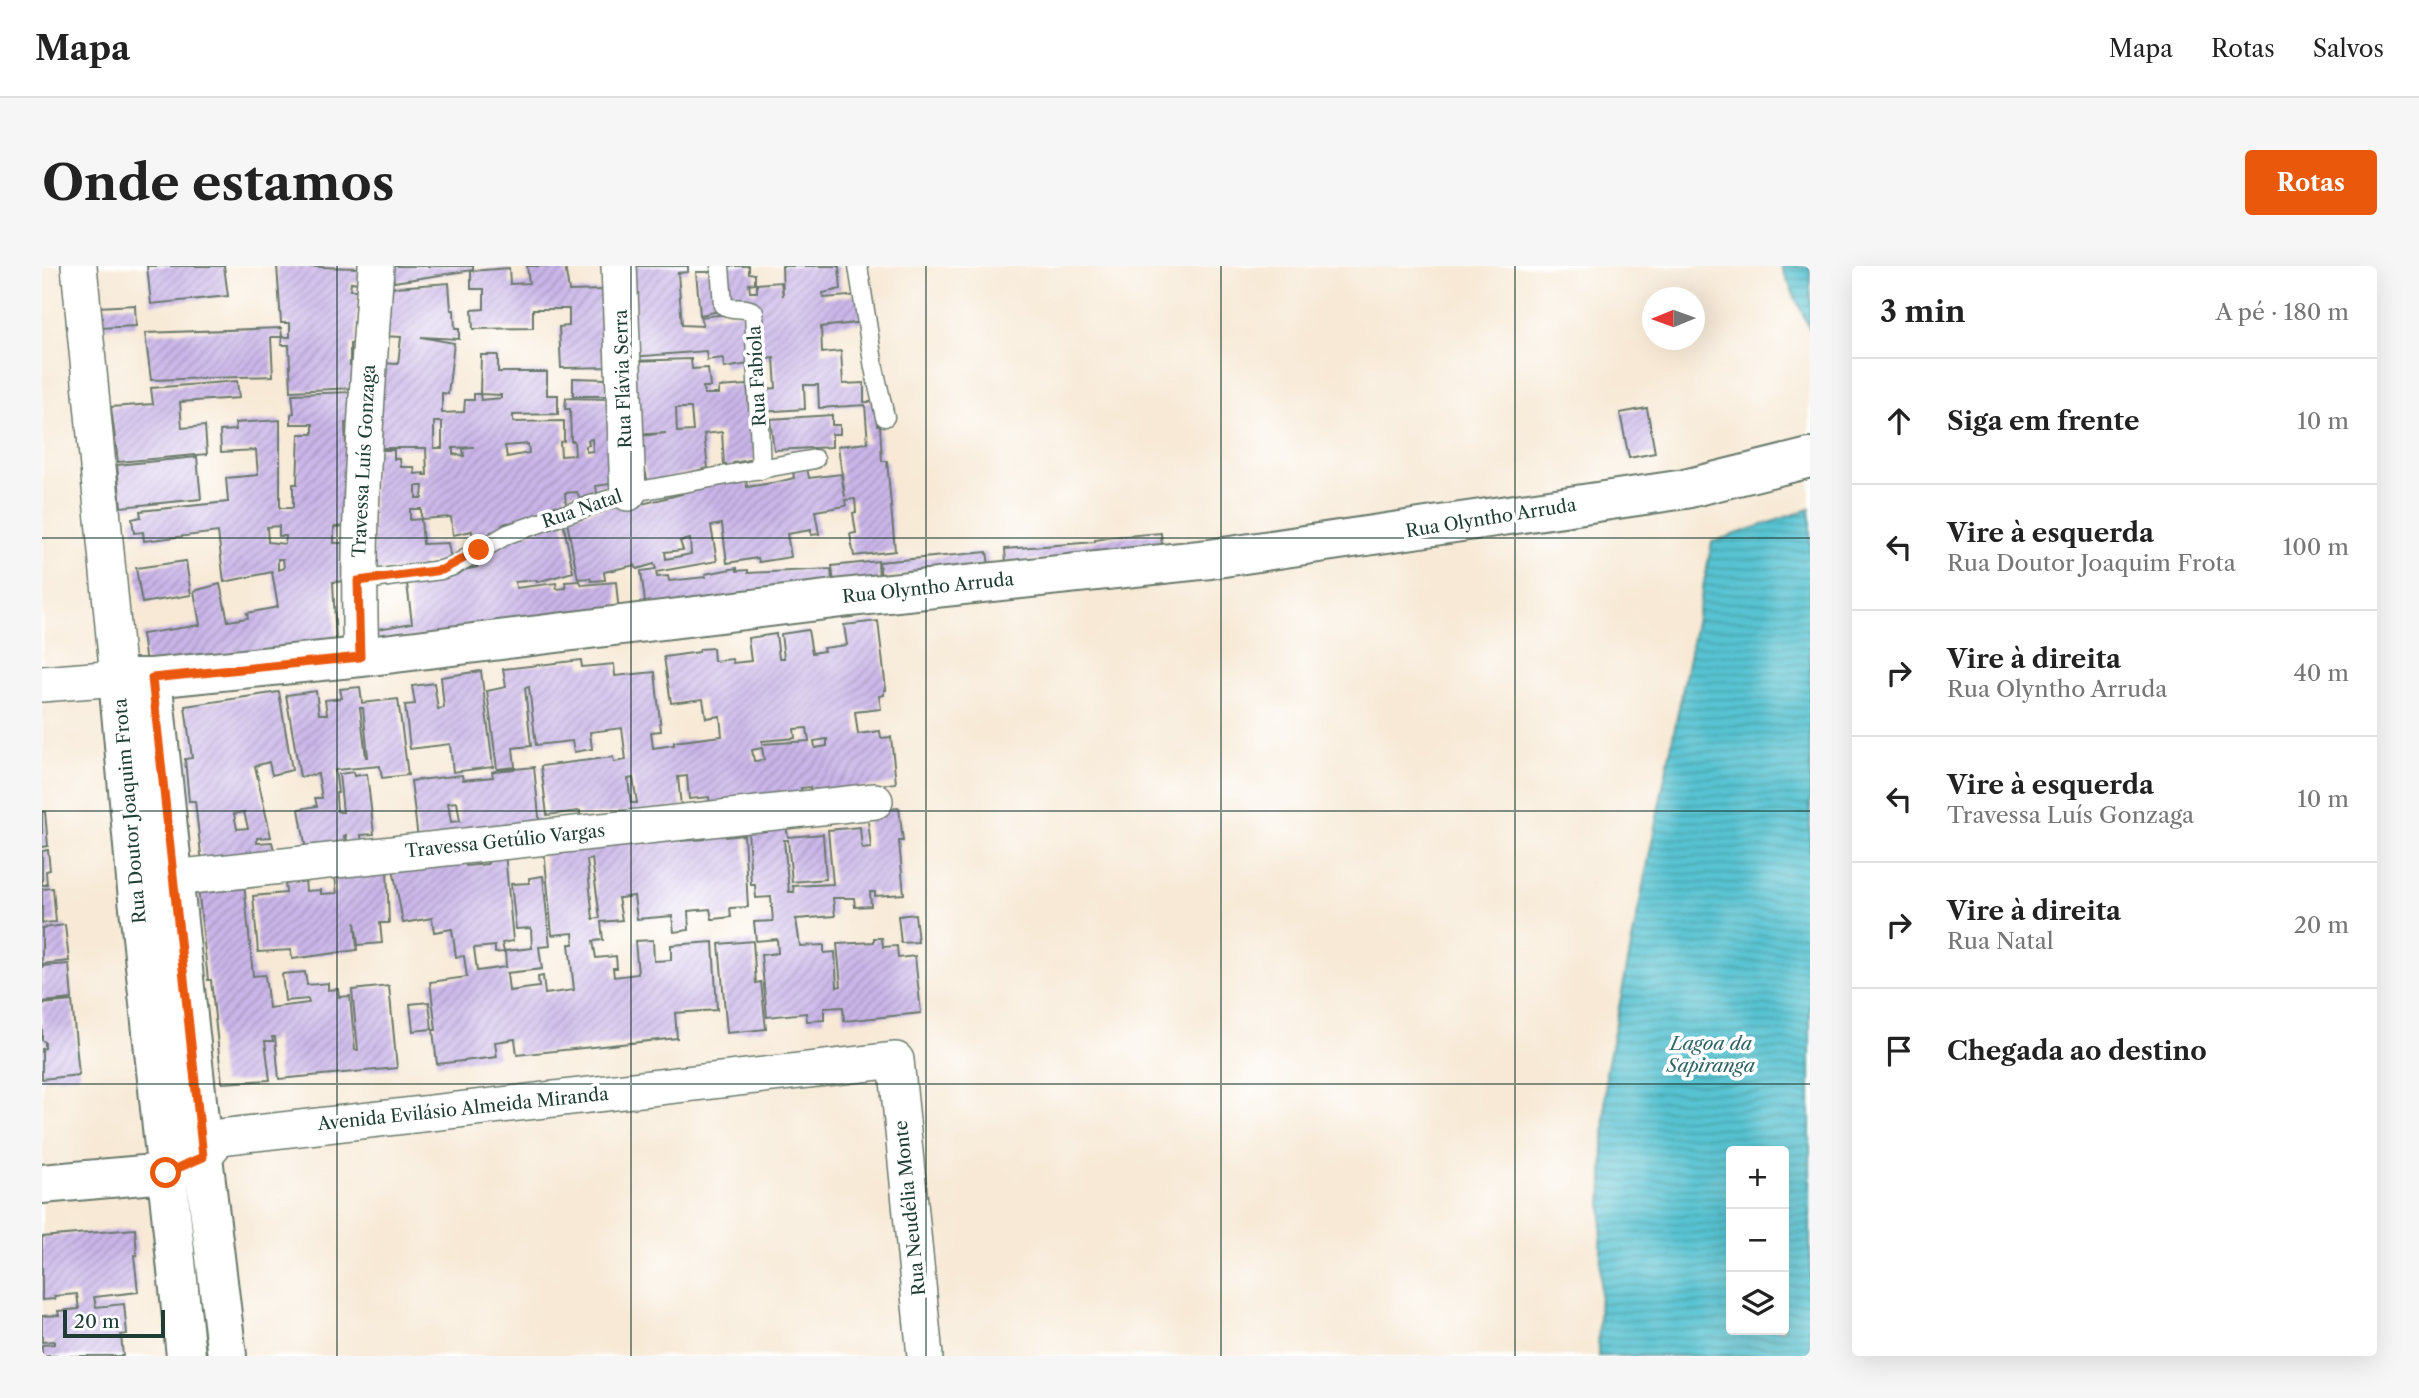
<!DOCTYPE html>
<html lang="pt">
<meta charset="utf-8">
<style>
body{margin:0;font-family:"Libre Caslon Text",serif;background:#f6f6f6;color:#222}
.controls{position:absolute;right:21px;bottom:21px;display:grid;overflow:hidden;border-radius:7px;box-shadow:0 7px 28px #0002}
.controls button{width:63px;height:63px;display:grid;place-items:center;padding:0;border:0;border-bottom:2px solid #e0e0e0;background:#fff;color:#222;font:35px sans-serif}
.compass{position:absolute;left:1600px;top:21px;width:63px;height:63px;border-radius:50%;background:#fff;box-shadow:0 7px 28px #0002;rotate:269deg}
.scale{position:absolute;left:21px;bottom:18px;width:102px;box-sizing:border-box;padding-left:7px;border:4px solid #1f3d34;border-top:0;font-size:19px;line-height:24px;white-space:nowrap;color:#1f3d34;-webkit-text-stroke:5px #fff;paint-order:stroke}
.stop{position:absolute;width:21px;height:21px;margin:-16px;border:5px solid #ea580c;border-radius:50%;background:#fff}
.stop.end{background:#ea580c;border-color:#fff;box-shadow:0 2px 7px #0008}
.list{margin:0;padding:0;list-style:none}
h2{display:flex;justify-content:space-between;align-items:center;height:91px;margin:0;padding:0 28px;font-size:30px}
h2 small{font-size:23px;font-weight:400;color:#767676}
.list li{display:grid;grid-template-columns:46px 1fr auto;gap:21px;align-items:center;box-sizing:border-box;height:126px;padding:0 28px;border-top:2px solid #e0e0e0}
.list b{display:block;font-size:26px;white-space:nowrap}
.list p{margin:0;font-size:23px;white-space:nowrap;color:#767676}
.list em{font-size:23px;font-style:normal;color:#767676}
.icon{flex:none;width:38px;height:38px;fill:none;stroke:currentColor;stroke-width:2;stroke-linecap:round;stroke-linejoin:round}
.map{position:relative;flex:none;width:1768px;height:1090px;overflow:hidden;border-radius:7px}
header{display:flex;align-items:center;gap:42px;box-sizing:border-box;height:98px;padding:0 35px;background:#fff;border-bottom:2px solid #e0e0e0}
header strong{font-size:33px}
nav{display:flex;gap:38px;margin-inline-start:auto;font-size:24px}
.intro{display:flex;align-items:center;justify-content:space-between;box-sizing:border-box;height:168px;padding:0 42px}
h1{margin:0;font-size:49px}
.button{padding:18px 32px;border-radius:7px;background:#ea580c;color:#fff;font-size:24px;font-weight:700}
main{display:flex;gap:42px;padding:0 42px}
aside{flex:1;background:#fff;border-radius:7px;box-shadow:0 7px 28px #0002}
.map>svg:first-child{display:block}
.water{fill:url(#water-rules);stroke:#3c8082;stroke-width:2;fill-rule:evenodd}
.building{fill:url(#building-hatch);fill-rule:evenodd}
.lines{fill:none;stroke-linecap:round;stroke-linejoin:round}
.lane-casing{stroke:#6b796c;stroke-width:21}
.street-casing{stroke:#6b796c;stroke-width:38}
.secondary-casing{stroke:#6b796c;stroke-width:42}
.lane{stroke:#fff;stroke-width:18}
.street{stroke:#fff;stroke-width:35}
.secondary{stroke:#fff;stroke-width:38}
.route{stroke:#ea580c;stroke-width:9}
.grid{fill:none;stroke:#1f3d34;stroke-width:2;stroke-opacity:0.55}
.labels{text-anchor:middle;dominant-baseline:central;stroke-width:7;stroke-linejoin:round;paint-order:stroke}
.street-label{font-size:18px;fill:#1f3d34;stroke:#fff}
.water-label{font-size:19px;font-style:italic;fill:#306563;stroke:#fff}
</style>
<header>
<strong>Mapa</strong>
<nav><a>Mapa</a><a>Rotas</a><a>Salvos</a></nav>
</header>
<div class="intro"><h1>Onde estamos</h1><a class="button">Rotas</a></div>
<main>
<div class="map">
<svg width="1768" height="1090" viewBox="0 0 1768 1090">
<defs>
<pattern id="water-rules" width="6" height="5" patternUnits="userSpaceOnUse" patternTransform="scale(1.75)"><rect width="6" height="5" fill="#58c3d1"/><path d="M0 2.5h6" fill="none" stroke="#48a0aa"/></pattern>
<pattern id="building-hatch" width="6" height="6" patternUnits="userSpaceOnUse" patternTransform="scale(1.75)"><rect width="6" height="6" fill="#cbb6e9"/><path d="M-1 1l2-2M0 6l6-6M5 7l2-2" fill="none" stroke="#a495be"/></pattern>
</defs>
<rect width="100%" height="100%" fill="#fff"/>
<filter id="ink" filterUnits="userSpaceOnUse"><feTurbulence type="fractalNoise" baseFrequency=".0143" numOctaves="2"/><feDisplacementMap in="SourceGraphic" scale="14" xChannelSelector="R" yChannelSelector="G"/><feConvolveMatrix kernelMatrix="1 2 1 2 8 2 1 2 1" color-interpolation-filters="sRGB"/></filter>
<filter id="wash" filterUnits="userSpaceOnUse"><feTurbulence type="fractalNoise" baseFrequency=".00686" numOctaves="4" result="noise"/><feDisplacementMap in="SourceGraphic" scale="28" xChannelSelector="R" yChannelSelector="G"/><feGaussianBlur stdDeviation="1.57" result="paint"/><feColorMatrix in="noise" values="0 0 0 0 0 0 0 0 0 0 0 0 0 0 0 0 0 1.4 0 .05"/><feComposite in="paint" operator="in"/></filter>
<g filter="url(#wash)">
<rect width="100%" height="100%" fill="#f7e9d5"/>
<path class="water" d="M1739,0h29v64z
M1768,243v847h-212l8,-284 106,-530zM1689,885h53v179h-53z"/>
<g id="blocks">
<path class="building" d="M105,0h77l4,30 -77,8z
M235,0l82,2 -1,15 -7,-1 -1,8h8l-2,53 -6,1v21h5l-1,23 -63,3 -2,-46h-8l1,-8h8v-14h-9z
M350,0h81v4l-79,12z
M485,0h38l4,25 35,-1 9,77 -52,1 -2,-41 10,-1v-17h-36v19l-60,1 -1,-19 12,-1v-20h-13v-18l38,-3 1,16 19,-1z
M588,0h58v6l-10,1 4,52 21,1 -3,-9 45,-5 10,51 -31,5 -1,-10 -16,2 -1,-9 -74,6z
M684,0h23v7l6,1v9l-6,1 1,8h7v-8l24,-2 2,14 -1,-30h57l2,23 -18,4 1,5 37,-3 3,27 -43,5 1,26 19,-2 2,33 21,-1v19h11l2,23h3l2,36h5l8,90 -41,5 -4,-22 6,-1 -3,-20 3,-1 -1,-13 -10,1 1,6 -31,5 4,23 -8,1v-5l-24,4 4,23 -32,5 -1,-4 -31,5 -5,-39 -11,2 6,35 -61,11 1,5 11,-1 1,5 37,-4 -1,-3 32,-6v3l11,-1v3l83,-4 1,13 -57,7 -1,-3 -1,7 -127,17 -5,-39 15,-2 -2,-5 -17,5 -2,-4 -31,7 1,8 -14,1 -1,-3 -12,1 -12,-62 75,-18 1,5 40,-10 -1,-6 65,-10 1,9 31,-5 16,-4 -1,-7 14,-3 2,10 32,-4 4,23 -7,-51 30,-3 -3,-38 -46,3 -1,-23h-14l1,24 -44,3 -1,-22 16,-2 -2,-30 -14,2 -3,-54 -30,-5zM648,273l1,15 -25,5 -1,-7 18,-2 -3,-9z
M654,6h18l6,39 -20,4z
M407,17l2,27h3l1,19h4v10l-38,-2 33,6 -6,51 -6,-1v20l22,-1 1,-12h9v-6h6l1,-39h17v17h49v23h11v19l-45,1v7l51,-1v20l-4,1 1,14 14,-1 -1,-14h-3l-1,-32h-5l1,-11 45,1 6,84 -21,3 1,7 -17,6 -3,-7 -12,1 1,12 -12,1 1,8 -19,6 -30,3 -4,2v6l-11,1v4l-18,2 -1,-7 -19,4 -2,-18 -30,2v-10h-11v11l11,-1 2,25 25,-1 3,17 -29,3v5l-49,3v-121h21v9h6l1,8h13l1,7 9,-1v2h3l-1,-27h-51l5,-85 18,1 3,-27 -19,-1v-48zM438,128l21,1v3l-20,2zM392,156h8v26h-8zM550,173l1,12 -7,1v-6l3,-1 -1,-5zM486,178l1,9 -22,4 -2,-11zM432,181l-11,2 1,7 -11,-2v-6zM374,220h7l-1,12h-6z
M93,39l1,21 -36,2 -2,-21z
M239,62l1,9h-11l2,39 -122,4 -6,-47z
M649,93l1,10 16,-1 2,19h-7l1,7h14l1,-7 28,-2 2,21h3l3,53 -22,4v3l-7,1v-3l-2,1 -2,-33 -18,2 4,34 -60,15 -6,-27 -10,-19 34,-4 -35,2 1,-74zM634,142h15l2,23 -16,1z
M531,112l33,1v17h-33z
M195,115l2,17 -59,4 2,26 23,-2 2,28 -89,8 -7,-55 42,-3 -2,-16z
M312,126l-1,31h-8l1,26h5l-3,77 -14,1v16h15v38l-16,1 3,60 -190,22 -4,-30 58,-9 -6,-34 26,-7 8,37 20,-3 -1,-5 31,-6 -6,-35 -48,10 -6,-50 -74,9 -1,-9 -9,1 -2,-14 9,-2 -1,-6 88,-9 -2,-24 32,-3 -2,-25 -35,2 -1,-21 16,-1 -1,-7 45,-3v88h13v-24h4l2,-50h14v-10h-22v-10l3,-1 -2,-19zM237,260v10h7l-1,8 -17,-2 -1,-15zM236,293h5l1,9 -6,2z
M1605,142l8,45 -26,5 -9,-45z
M790,149v10h8v9h-8v13l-58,3 -4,-31z
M155,191l4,42 -80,8 -4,-42z
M521,255l10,51 -36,10 -1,-2 -21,2 1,6 40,-5 1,6 9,-1 -1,-6 15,-1 2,4 34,-3 3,32 -245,28 -2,-12 40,-7 -5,-39 70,-17 -2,-10 24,-15z
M1119,267l1,15 -156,15 -1,-14 90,-7v-2l19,-3z
M945,286l2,13 -108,12 -2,-15z
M144,295l5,34 -49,8 -6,-35z
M836,295l1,20 -45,3 -2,-18z
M836,355l8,69h-2v5l-5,1 2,13 -26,3 3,22 22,-3 1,7 10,-1 5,46 -86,11v-7l-9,1 2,9 -93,7 -1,-7 -20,2 -2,-23 -9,1 3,30 -101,9v-5l-33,4 -6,-49 72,-9 1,5 12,-2 -4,-32 -32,4 2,17 -18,3 -2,-11 -36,4 -7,-58 -4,1 6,58 -18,2 2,19 -18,2 -10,-78 19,-4 -3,-18 78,-9 1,7 32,-3 1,12 40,-4 6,59 -10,1 2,16 21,-3v-3l48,-6 -2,-20 -14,2 -3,-19 -32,4 -7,-46 35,-5 1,-3 13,-1 1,13 18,-2 1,4 18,-2 -3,-23 28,-4 3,24h5l-3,-24 27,-4 4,23 12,-2 -1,-3 24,-3 -3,-20zM765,462l2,13 -47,3v-3l33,-3 -1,-9zM785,473v7l-12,2 -1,-7zM720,482l2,12 -10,1 -2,-11zM591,512l4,25h-6l-3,-24z
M439,405l12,96 -40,5 -3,-28 -40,5 -5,-44 10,-1 -3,-18 22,-3 4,26 6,-1 -3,-31z
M318,421l2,16 36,-4 10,76 -26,3 -2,-12 -45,4 3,23h-2v4l1,14 3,1h3l-4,-38 14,-2 1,4 13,-2 7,60 -13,1 1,10 -14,2 -2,-12 -2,1 1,12 -39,2 -7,-41 18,-3 -2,-8h7l-4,-24 -18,3 -14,-82 30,-4 3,23h8l-2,-14 17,-2 -2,-9zM318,442h3l5,49h-2z
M237,426l13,78 -20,5 -3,-13 -14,4 16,71 -14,1v5l15,-1 2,9 -72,12 -7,-62h-6l-4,-42 7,-1 -7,-52zM202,546l4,16 -11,1 -3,-15z
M492,501l6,59 -122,13 -7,-58 51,-6 1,5 30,-3 -1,-5 3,-1zM415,536l3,19 -9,1 -3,-19z
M857,542l4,33h-4l5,53 -29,2v-4h-5l1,14 -16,1 -1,-9h-21l2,18 -39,3 4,27 24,-1v8l11,-1 2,35 4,-1 -4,-42 37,-2v-4h8l1,9 14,-1 1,12 17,-2 6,57 -77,8 -1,-14 -19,1v12l-17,1 -1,-8 -39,4 -6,-62 17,-2 -1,-14 -21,2 -2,-19 19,-1 -2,-24 -15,1 -1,-13h-4l-3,-57 38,-4 2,13 35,-3 3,45 -34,3 -4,-42h-4l5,52h5l-1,-6 40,-2 -5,-54 32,-3 2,22 9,-1 -4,-37z
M0,546h3l3,34 -6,1z
M684,564v7l18,-2 4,72 -18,1 1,9 -17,2h-2l-2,-10 -22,2 1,19 -15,2 -2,-16 -35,3 -3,-23 -14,2h-2l4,22 -21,2 2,18 -10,1 3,17 20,-2 1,12h-4l1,9 24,-3 -3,-33 18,-1 1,21 17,-1v-15l42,-3 4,68 -42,3 2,25 -160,17 -2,-16 -20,3 2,15 -60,7 -4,-34h3l-6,-48 37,-5 -3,-21 -8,1 -4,-28 -18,3 -2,-14 -29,5 -10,-55 72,-10 1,8 22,-2 -1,-9 18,-2 8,88 -11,2 2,9 -9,1v-7l-21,2 3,23 29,-4 -1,-16 27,-3 -1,-20 -15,1 -5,-45 18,-1v-5l14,-2 7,70 -11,1 3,22 -35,4 2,18 30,-4 -1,-10 5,-1 2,18 29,-4 -5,-46h5l-1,-11 -21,2 -8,-86 95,-10 1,6 7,-1 -1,-6 35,-3 1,6 23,-2 -1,-7zM550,593l8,59 -7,1 -6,-59z
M6,584l2,20 -4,1 1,14h-5v-34z
M345,603l2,54h-9l2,20 -24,2 -3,-23 2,28 -65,9 -1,-9 -33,2 -5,-56 33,-3 -1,-13h20l1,11 15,-1v4l16,-1 -2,-17z
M202,617l9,93 12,-1 4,33 40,-5 -1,-4 -23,2 -3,-27 23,-2 2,13 21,-2v7l10,-1 1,8 11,-1 5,54h3l-6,-60 37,-4 8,82 -118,11 -4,-42h-3l1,4h-8l5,39 -48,3 -11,-103h-3l-10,-93z
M11,622l3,34 -14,1v-34z
M873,648l3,28 -17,1 -3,-27z
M23,659l4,36 -27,3v-36z
M711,675l3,42 5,-1 5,47 -39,4 -8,-89z
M27,698l3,35 -30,3v-36z
M30,735l7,74 -37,4v-30l3,-1v-6l-3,-2v-36z
M387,736l3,27 -19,2 -3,-27z
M93,963l2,26h-3l4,37 -44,5 2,10 28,-3 3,30 -6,1 2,21h-81v-11l12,-1v-3l-12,1v-26l17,-1 -1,-4 21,-2 -2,-15 -23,2 1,3 -13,1v-63z"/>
</g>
</g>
<g filter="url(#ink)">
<use href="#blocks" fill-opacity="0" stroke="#6b796c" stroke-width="2"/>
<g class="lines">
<g class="lane-casing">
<path id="lane" d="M678,0l3,39c10,7 21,0 31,7l7,158
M816,0l16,102 11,49
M316,315l83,-11 12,-4 55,-32 120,-41 187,-34"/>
</g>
<g class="street-casing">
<path id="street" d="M577,0l9,227
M319,391c-5,-131 6,-261 15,-391
M0,418l76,-6 -39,-412
M104,613l27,-1 702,-77
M161,891l17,-20 676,-77 29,296"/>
</g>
<g class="secondary-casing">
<path id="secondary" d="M110,412l51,479 24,199
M0,918l124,-11 22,-9
M144,1090l-50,-477 -18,-201h34l209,-21 481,-59 368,-39 475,-70 125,-31"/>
</g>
<use href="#lane" class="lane"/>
<use href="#street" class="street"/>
<use href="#secondary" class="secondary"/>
</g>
</g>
<g class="lines" filter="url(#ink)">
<path class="route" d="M124,907l37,-16 -51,-479 208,-21 -2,-76 84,-11 37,-20"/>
</g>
<path class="grid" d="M295,0v1090M589,0v1090M884,0v1090M1179,0v1090M1473,0v1090M0,272h1768M0,545h1768M0,818h1768"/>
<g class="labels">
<g class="street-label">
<text transform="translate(715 110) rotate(-93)">Rua Fabíola</text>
<text transform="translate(581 113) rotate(-92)">Rua Flávia Serra</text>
<text transform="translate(322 195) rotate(-87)">Travessa Luís Gonzaga</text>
<text transform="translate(540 243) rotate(-19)">Rua Natal</text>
<text transform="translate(1449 252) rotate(-9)">Rua Olyntho Arruda</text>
<text transform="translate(886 322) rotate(-6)">Rua Olyntho Arruda</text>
<text transform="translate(88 545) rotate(-95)">Rua Doutor Joaquim Frota</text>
<text transform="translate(463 575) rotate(-6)">Travessa Getúlio Vargas</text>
<text transform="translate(421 843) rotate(-6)">Avenida Evilásio Almeida Miranda</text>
<text transform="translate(868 942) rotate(-96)">Rua Neudélia Monte</text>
</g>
<g class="water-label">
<text x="1669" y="777">Lagoa da<tspan x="1669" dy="22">Sapiranga</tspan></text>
</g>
</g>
</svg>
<div class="controls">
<button>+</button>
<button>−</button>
<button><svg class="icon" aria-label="layers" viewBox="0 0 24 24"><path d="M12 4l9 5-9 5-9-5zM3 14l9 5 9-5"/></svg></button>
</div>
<svg class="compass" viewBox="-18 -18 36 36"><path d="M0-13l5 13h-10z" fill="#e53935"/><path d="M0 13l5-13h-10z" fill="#767676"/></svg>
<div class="scale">20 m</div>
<div class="stop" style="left:124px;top:907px"></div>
<div class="stop end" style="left:437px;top:284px"></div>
</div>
<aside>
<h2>3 min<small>A pé · 180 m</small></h2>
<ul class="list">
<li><svg class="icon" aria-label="ahead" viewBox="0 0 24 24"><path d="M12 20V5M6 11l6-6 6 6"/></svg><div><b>Siga em frente</b></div><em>10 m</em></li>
<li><svg class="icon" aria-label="left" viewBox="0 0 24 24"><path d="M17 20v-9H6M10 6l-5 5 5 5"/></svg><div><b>Vire à esquerda</b><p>Rua Doutor Joaquim Frota</p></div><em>100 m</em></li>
<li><svg class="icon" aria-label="right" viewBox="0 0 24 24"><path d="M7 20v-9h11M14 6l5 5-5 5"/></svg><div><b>Vire à direita</b><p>Rua Olyntho Arruda</p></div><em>40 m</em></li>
<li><svg class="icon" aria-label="left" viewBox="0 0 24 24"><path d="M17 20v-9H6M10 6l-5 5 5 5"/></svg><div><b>Vire à esquerda</b><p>Travessa Luís Gonzaga</p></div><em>10 m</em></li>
<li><svg class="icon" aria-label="right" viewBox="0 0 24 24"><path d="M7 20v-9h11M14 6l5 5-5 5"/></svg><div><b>Vire à direita</b><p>Rua Natal</p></div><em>20 m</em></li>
<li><svg class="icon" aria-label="arrive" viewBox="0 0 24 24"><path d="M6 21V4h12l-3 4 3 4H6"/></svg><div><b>Chegada ao destino</b></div></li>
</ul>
</aside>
</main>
